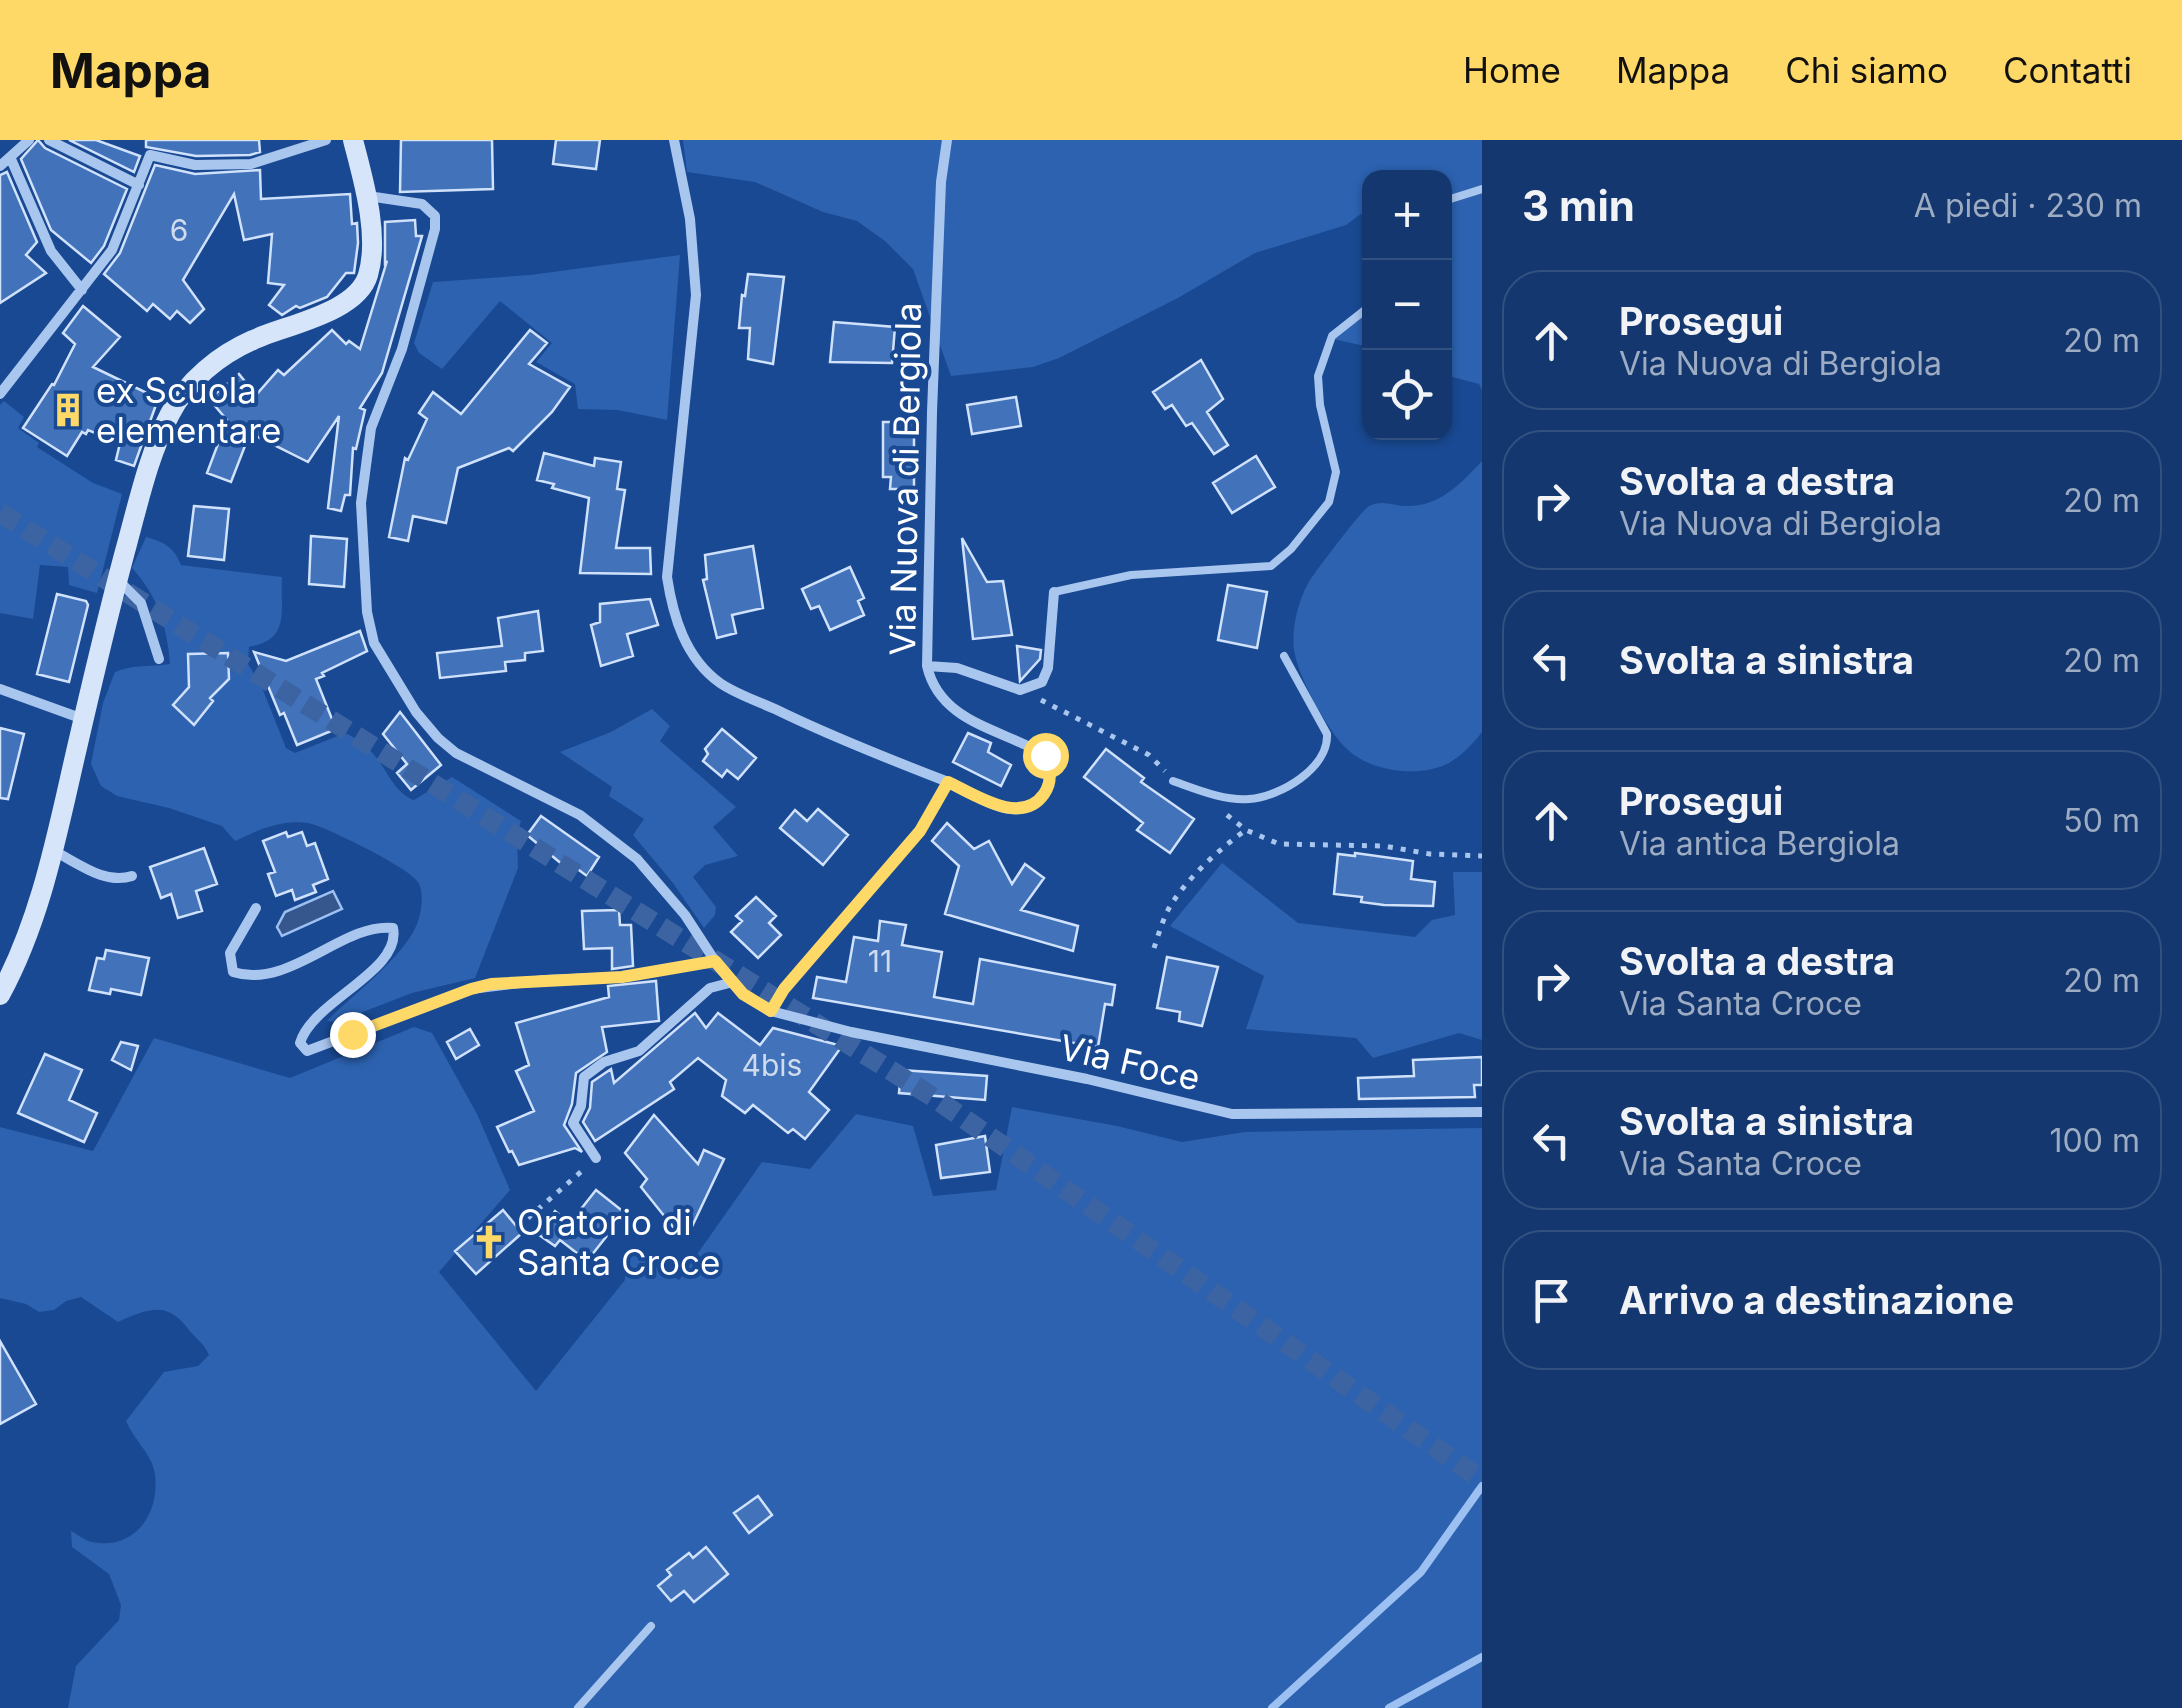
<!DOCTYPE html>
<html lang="it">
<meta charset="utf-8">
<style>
body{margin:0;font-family:Inter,sans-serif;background:#1c3f73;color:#f1f3f6}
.controls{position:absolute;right:30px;top:30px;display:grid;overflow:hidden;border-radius:20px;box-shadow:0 2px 8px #0004}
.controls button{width:90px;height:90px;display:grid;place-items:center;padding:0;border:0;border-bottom:2px solid #325181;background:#13376e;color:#f1f3f6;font:50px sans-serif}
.stop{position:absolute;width:30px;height:30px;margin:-22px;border:8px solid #ffd967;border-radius:50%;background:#fff}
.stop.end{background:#ffd967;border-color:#fff;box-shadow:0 2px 10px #0008}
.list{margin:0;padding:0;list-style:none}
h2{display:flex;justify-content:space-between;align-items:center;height:130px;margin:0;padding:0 40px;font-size:42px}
h2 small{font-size:32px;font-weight:400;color:#9dacc2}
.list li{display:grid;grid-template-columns:65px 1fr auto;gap:30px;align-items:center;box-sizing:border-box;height:140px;margin:0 20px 20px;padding:0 20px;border:2px solid #325181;border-radius:40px}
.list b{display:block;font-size:38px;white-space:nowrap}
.list p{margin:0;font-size:32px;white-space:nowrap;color:#9dacc2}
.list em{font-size:32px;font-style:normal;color:#9dacc2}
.icon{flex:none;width:55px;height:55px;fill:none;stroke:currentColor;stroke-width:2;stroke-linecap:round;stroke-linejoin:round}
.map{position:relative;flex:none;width:1482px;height:1568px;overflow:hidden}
header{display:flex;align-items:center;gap:60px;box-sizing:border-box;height:140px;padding:0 50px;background:#ffd967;color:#111}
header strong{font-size:48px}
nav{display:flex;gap:55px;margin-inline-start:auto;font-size:35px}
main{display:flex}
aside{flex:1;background:#13376e}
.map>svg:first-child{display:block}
.green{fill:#2c62b0}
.water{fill:#35578d;stroke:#9cc0f1;stroke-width:2.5}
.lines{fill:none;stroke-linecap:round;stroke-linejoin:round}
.stream{stroke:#9cc0f1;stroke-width:8}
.building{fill:#4272b9;stroke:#d0e1fb;stroke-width:2.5}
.secondary-tunnel{stroke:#3c64a2;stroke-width:20;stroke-dasharray:20 10;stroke-linecap:butt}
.path{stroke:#a9c6ef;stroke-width:5;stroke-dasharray:5 8;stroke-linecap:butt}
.lane{stroke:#a9c6ef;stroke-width:8}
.street{stroke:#a9c6ef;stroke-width:10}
.secondary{stroke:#d7e5fb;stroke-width:20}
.route{stroke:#ffd967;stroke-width:12}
.labels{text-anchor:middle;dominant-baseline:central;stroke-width:8;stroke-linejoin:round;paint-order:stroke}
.number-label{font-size:30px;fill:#d0dcee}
.poi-label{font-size:35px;fill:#fff;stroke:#194992;text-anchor:start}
.street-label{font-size:35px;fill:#fff;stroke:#194992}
</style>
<header>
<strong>Mappa</strong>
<nav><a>Home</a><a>Mappa</a><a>Chi siamo</a><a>Contatti</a></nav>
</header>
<main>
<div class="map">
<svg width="1482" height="1568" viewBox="0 0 1482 1568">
<rect width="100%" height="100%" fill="#194992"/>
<path class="green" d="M683,0h799v250l-3,-6 -34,-9 -1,-197h-74l-1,30 -23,17 -91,28 -77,45 -119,60 -26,9 -82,9 -38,-107 -28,-28 -28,-20 -34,-9 -68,-30 -68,-10z
M680,115l-13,165 -49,-10 -40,-1 -3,-25 -39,-22 16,-19 -52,-42 -58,68 -23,-16 -5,-10 19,-61 97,-7z
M1369,164v43l-36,-8z
M4,261l20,16 -6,11 21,15 -2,4 56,36 29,11 -25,99 -28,-8 -1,-18 -28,-2 -7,54 -33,-6v-208z
M1482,321v271c-8,11 -21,24 -33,31 -28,15 -78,9 -101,-13 -20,-18 -50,-73 -54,-100 -3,-23 5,-54 18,-73 8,-11 48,-65 57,-71 13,-7 25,0 37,0 34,1 55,-23 76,-45z
M146,397c18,5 28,10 35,28l101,12c-2,36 9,62 -33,70l-1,17 13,21 25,63 9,5 50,-20c41,17 40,56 69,67l38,-23 69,44 -4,13 1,34 -43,110 -63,15 -75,29 -10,-1c26,-27 83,-68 92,-103 3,-11 5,-28 -2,-37 -8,-13 -92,-55 -109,-58 -27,-4 -50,7 -73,18l-13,-15 -53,-18 -52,-12 -16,-10 -10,-22 12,-61 12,-31c19,-8 35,-5 55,-8 -3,-39 -12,-67 -38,-96z
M652,569l18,17 -10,15 76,66 -23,20 25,29 -33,9 -12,12 23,30 -1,8 -11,13 -31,-45 -40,-48 11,-16 -35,-23 3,-9 -52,-35 51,-20z
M1222,723l76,60 117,14 17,-17 23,-5 -2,-43h29v168l-23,-7 -86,25 -17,-20 -110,-9 18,-53 -94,-50z
M414,887l18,6 45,81 33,76 -71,82 97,119 89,-111 1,-30 53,30 83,-118 48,7 46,-55 57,12 20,70 63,-6 16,-83 105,19 65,16 63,-10 237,-4v580h-1414l8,-42 43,-46 2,-15 -12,-31 -37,-27 -1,-16c6,3 14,10 21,11 42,9 68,-28 63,-67 -2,-20 -21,-35 -29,-54l38,-49 34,-6 11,-11c-5,-12 -12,-15 -20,-25 -22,-29 -39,-22 -71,-8l-37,-25 -15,4 -12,9 -15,2 -13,-8 -26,-6v-171l93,24 61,-113 136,40z"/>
<path class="water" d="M333,751l9,18 -60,27 -5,-9 8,-15z"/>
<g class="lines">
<path class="stream" d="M1272,1568l149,-136 61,-86
M1389,1568l93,-51"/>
</g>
<path class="building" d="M38,0l7,8 82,41 -23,57 -13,17 -40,-33 -30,-71z
M69,0h27l44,16 -6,16z
M146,0h113l1,12 -10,3 -54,1 -50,-9z
M401,0h91l1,49 -93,3z
M556,0h44l-4,29 -43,-5z
M155,25l40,9 65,-4 1,29 89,-5 2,30 5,-1 1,20 -4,30h-8l-19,24 -27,11 -4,-2 -14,9 -13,-10 15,-20 -16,-2 4,-49 -28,6 -10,-46 -51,86 21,29 -14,14 -13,-12 -7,8 -17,-15 -6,7 -43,-37 16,-21z
M7,32l30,70 -11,13 20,18 -46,30v-128z
M415,80l1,16h6l-40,137 -22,35 5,2 -9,39 -3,-1 -3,47h-5l-4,16 -13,-3 11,-92 -31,46 -58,-29 -19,49 -24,-9 20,-53 -18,-21 30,-25 17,21 22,-25 6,5 48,-45 14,14 3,-3 11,8 27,-88 -2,2v-41z
M748,134l36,3 -11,87 -25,-5 2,-31h-11l3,-33 3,1z
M83,166l37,31 -27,30 54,26 -2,3 12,6 -23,64 -18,-6 4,-17 -32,-13 -2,4 -4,-2 -15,24 -44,-28 29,-44 2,1 21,-41 -12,-11z
M834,182l61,5 -3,36 -62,-1z
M530,190l17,13 -18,21 41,23 -18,25 -39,39 -4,-3 -51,20 -12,55 -33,-7 -5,25 -19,-4 16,-79 3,2 19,-41 -8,-6 14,-21 28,22z
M1201,220l22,39 -16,13 21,33 -14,9 -22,-31 -6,3 -14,-21 -7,4 -12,-17z
M1016,257l5,29 -49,8 -5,-29z
M883,282h31v67h-24l1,-12h-8z
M544,313l50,13 1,-8 26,4 -4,27 8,1 -9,58h34l1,26 -71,-1 9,-75 -37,-10 2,-4 -17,-4z
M1256,316l19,31 -43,26 -19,-30z
M194,366l35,3 -5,51 -36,-4z
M311,396l36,3 -3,48 -35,-3z
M962,398l25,44 16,-1 9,54 -39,4z
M753,406l10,62 -31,7 4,18 -19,5 -14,-58 4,-1 -2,-24z
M850,427l14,31 -6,3 6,14 -34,15 -11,-24 -8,3 -9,-20z
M1228,445l39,7 -10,56 -39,-8z
M57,454l29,7 2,4 -19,77 -32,-8z
M650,459l8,26 -31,9 6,22 -32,10 -10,-41 9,-3v-18z
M538,471l5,40 -18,2v7l-20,2 1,9 -66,7 -3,-25 65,-7 -4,-28z
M360,491l7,20 -45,22 2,3 -8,3 20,50 -39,16 -13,-32 -4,2 -26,-63 32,9z
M1017,506l24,4 -1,9 -20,22z
M228,513l1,26 -19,19 3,3 -19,24 -21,-20 16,-18 -1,-33z
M400,572l41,53 -30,25 -14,-17 10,-9 -24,-30z
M0,588l24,6 -16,65 -8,-1z
M722,589l34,29 -18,21 -11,-9 -5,7 -19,-16 5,-7 -3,-5z
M968,593l23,10 -3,9 23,13 -10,21 -48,-24z
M1106,609l38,29 -3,4 53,37 -24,34 -33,-23 6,-7 -59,-46z
M818,669l30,26 -25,30 -43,-37 15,-18 12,11z
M541,676l58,41 -12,19 -15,-11 -3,5 -42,-35z
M947,683l27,26 15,-8 23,43 13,-20 19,14 -23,32 57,16 -5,25 -128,-37 14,-48 -27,-25z
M286,692l2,5 14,-5 5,14 8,-3 13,36 -15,6 3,7 -21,8 -3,-10 -16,6 -8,-22 7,-2 -12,-31z
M204,708l13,36 -21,7 6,20 -24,7 -7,-24 -10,4 -11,-31z
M1355,713l58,8 -2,18 24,3 -2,24 -49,-1 -23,-3 1,-5 -28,-3 4,-40 17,2z
M756,757l20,19 -7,7 12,12 -23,23 -27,-26 11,-11 -6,-5z
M619,770l1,15h11l2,41 -21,3v-21l-28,1 -2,-38z
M880,781l26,4 -4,20 40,7 -8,45 39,7 7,-45 135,26 -3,20 -7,-1 -7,43 -285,-49 4,-21 29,5 8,-45 24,4z
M106,810l43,8 -8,37 -30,-6 -1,5 -21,-4 8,-32 7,1z
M1167,817l51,10 -16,59 -23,-5 1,-9 -23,-4z
M656,841l3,40 -57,6 5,25 -31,21 -4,31 -8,21 18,27 -7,-4 -56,17 -7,-14 -3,1 -12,-25 37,-16 -18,-40 13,-6 -13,-42 93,-26 -1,-11z
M695,873l11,15 12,-15 42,32 13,-17 69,18 -33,46 20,18 -24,29 -12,-10 -5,4 -35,-28 -8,8 -23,-17 4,-16 -28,-22 -28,24 4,7 -79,52 -12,-19 7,-14 2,-26 19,-13 3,14z
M470,889l9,16 -23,14 -9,-17z
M121,902l17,4 -7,24 -19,-10z
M45,914l37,16 -13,30 28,13 -13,29 -66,-29z
M1482,917v28h-8l1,12 -116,2 -1,-21 56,-2 -1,-16z
M901,930l86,6 -2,24 -86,-7z
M654,975l44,49 6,-14 20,9 -36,76 -9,-6 -2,3 -36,-45 6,-8 -22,-26z
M985,996l5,36 -49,6 -5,-33z
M596,1050l29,23 -38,48 -27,-21 -5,6 -16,-11 16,-24 15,12z
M503,1070l19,23 -46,41 -21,-23z
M0,1201l36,63 -36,20z
M758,1356l14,19 -23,18 -15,-20z
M706,1407l22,27 -34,28 -10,-11 -13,10 -13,-15 13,-11 -4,-5 22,-17 4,5z"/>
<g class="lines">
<path class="secondary-tunnel" d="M0,373l933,584 549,383"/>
<path class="path" d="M1041,560l108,55 16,16
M1227,675l19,15 33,14 105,2 46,8 52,2
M907,706l13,-15 19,-34
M1154,808c4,-12 8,-26 14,-38 15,-28 52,-62 78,-80
M528,1078l55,-48"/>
<path class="lane" d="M1444,61l38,-12
M1054,452l77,-17 140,-9 20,-17 38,-47 7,-30 -16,-67 -2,-29 14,-40 38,-30
M1173,641c23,8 51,20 76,18 31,-2 80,-31 78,-65l-43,-78
M578,1568l73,-82"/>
<path class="street" d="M49,0l90,45
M674,0l16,79 6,76 -29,282c6,39 18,81 53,106 16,11 37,18 55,26 55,27 111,49 168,71 23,9 54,33 78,29 27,-5 33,-32 24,-54 -43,-26 -105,-32 -118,-89l5,-254 9,-230 6,-42
M11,19l40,92 31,39
M0,26l29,-26
M368,56l54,8 13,12v13l-33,120 -31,79 -10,75 6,109 7,31 42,69 22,26 18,15 124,62 57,44 48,56 30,46 28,33 28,17 80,21 236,47 145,35 250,-2
M0,254l112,-144 38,-95 45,10 56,-1 75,-24
M118,440l23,23 18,56
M927,526l30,2 63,22 22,-8 6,-14 6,-76
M0,549l83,30
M54,711c24,12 51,34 78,25
M256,768l-26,45 3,19c57,18 110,-50 160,-44 9,43 -81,73 -93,115l7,8 164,-62 73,-9 78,-3 93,-16
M771,871l13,-22 115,-133
M596,1018l-23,-35 8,-17 3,-29 20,-15 35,-11 71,-63 23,-6"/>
<path class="secondary" d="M0,855c39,-72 55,-151 73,-230 17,-74 34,-148 54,-221 12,-44 22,-90 43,-130 17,-33 49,-59 83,-74 32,-15 104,-27 115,-65 12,-40 -5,-96 -15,-135"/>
</g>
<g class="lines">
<path class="route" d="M352,894l119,-45 20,-5 131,-7 93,-16 28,33 28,17 13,-22 136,-158 28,-49c26,12 73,45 96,12 9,-13 6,-25 1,-39"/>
</g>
<defs>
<g id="building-bare" transform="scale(2.7)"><path d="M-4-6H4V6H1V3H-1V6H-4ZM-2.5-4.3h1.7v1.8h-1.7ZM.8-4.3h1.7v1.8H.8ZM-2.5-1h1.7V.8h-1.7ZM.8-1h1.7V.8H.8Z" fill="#ffd967" stroke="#194992" stroke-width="2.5" paint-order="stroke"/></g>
<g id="church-bare" transform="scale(2.7)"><path d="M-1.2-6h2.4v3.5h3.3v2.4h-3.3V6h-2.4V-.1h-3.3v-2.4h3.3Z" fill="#ffd967" stroke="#194992" stroke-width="2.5" paint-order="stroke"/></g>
</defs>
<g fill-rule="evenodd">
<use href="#building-bare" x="68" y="270"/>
<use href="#church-bare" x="489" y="1102"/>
</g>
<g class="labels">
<g class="number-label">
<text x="179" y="90">6</text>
<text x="880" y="821">11</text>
<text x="772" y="925">4bis</text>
</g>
<g class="poi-label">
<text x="96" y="250">ex Scuola<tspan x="96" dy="40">elementare</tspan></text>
<text x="517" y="1082">Oratorio di<tspan x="517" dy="40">Santa Croce</tspan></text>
</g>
<g class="street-label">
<text transform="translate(905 339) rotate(-89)">Via Nuova di Bergiola</text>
<text transform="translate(1130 922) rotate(13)">Via Foce</text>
</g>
</g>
</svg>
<div class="controls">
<button>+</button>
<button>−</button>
<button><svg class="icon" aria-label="locate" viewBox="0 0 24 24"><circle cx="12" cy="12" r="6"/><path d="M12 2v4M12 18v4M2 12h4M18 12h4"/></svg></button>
</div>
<div class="stop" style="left:1045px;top:615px"></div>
<div class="stop end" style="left:352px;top:894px"></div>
</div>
<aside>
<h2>3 min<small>A piedi · 230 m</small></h2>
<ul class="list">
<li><svg class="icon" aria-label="ahead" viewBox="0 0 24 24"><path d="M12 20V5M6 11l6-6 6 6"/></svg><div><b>Prosegui</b><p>Via Nuova di Bergiola</p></div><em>20 m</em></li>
<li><svg class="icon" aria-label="right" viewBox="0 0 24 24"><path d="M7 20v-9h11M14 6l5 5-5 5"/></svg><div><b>Svolta a destra</b><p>Via Nuova di Bergiola</p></div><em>20 m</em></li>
<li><svg class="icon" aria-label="left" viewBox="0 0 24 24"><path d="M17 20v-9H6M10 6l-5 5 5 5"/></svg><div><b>Svolta a sinistra</b></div><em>20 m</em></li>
<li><svg class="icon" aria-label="ahead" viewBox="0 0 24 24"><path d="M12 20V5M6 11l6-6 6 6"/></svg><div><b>Prosegui</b><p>Via antica Bergiola</p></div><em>50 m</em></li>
<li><svg class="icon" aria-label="right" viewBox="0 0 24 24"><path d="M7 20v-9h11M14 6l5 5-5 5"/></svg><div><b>Svolta a destra</b><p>Via Santa Croce</p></div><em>20 m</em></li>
<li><svg class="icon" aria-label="left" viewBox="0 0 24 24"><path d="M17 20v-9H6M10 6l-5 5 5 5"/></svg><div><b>Svolta a sinistra</b><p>Via Santa Croce</p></div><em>100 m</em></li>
<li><svg class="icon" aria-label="arrive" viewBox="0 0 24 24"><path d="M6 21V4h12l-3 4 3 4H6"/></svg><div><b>Arrivo a destinazione</b></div></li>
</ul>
</aside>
</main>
